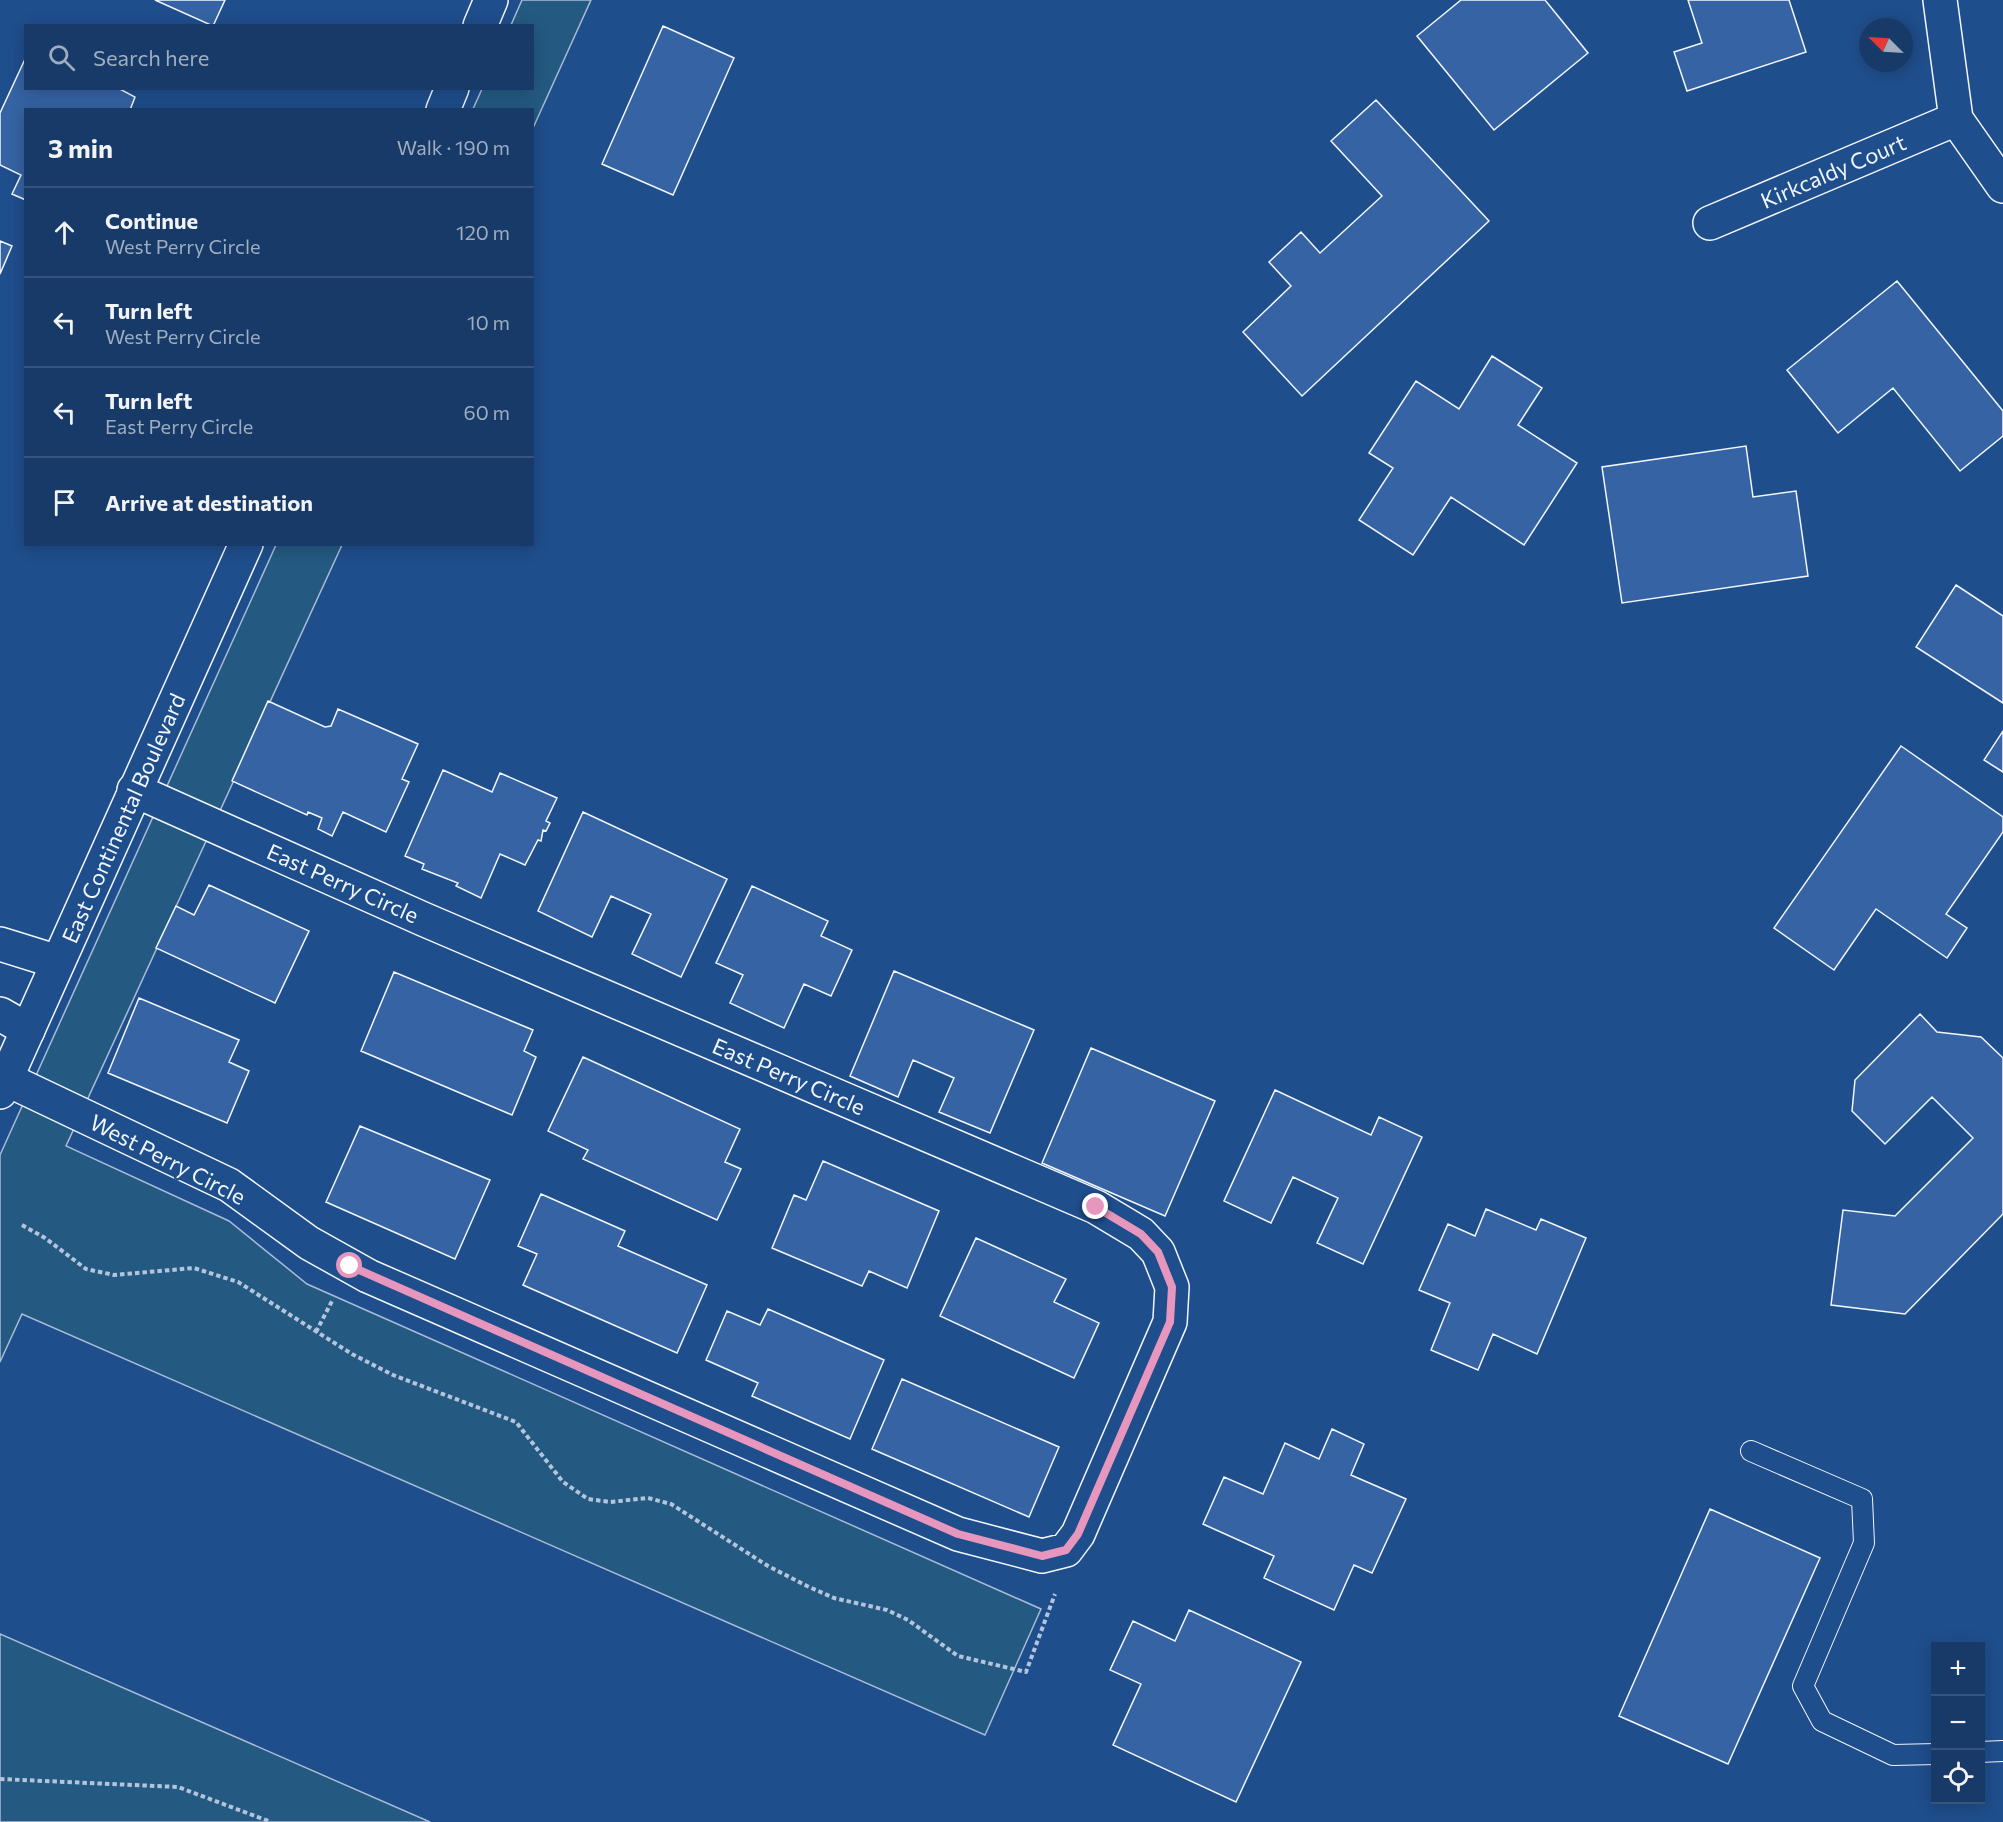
<!DOCTYPE html>
<meta charset="utf-8">
<style>
body{margin:0;font-family:Commissioner,sans-serif;background:#20416f;color:#f1f3f6}
.controls{position:absolute;right:18px;bottom:18px;display:grid;overflow:hidden;border-radius:0px;box-shadow:0 3px 15px #0003}
.controls button{width:54px;height:54px;display:grid;place-items:center;padding:0;border:0;border-bottom:2px solid #36547d;background:#173a69;color:#f1f3f6;font:30px sans-serif}
.compass{position:absolute;left:1859px;top:18px;width:54px;height:54px;border-radius:50%;background:#173a69;box-shadow:0 3px 15px #0003;rotate:294deg}
.stop{position:absolute;width:18px;height:18px;margin:-14px;border:4px solid #e797bd;border-radius:50%;background:#fff}
.stop.end{background:#e797bd;border-color:#fff;box-shadow:0 2px 6px #0008}
.list{margin:0;padding:0;list-style:none}
h2{display:flex;justify-content:space-between;align-items:center;height:78px;margin:0;padding:0 24px;font-size:26px}
h2 small{font-size:20px;font-weight:400;color:#9eadc0}
.list li{display:grid;grid-template-columns:39px 1fr auto;gap:18px;align-items:center;box-sizing:border-box;height:90px;padding:0 24px;border-top:2px solid #36547d}
.list b{display:block;font-size:22px;white-space:nowrap}
.list p{margin:0;font-size:20px;white-space:nowrap;color:#9eadc0}
.list em{font-size:20px;font-style:normal;color:#9eadc0}
.icon{flex:none;width:33px;height:33px;fill:none;stroke:currentColor;stroke-width:2;stroke-linecap:round;stroke-linejoin:round}
.map{position:relative;flex:none;width:2003px;height:1822px;overflow:hidden}
.search{position:absolute;background:#173a69;box-shadow:0 3px 15px #0003;left:24px;top:24px;width:510px;height:66px;display:flex;align-items:center;gap:15px;box-sizing:border-box;padding:0 21px;border-radius:0px;color:#9eadc0;font-size:22px}
.panel{position:absolute;background:#173a69;box-shadow:0 3px 15px #0003;left:24px;top:108px;width:510px;height:438px;border-radius:0px}
.map>svg:first-child{display:block}
.green{fill:#245a82;stroke:#a8bbd7;stroke-width:1.5}
.building{fill:#3563a3;stroke:#f2f6ff;stroke-width:1.5}
.lines{fill:none;stroke-linecap:round;stroke-linejoin:round}
.lane-casing{stroke:#f2f6ff;stroke-width:22}
.street-casing{stroke:#f2f6ff;stroke-width:36}
.secondary-casing{stroke:#f2f6ff;stroke-width:36}
.path{stroke:#b3c4dc;stroke-width:4;stroke-dasharray:4.5 3;stroke-linecap:butt}
.lane{stroke:#1f4e8c;stroke-width:20}
.street{stroke:#1f4e8c;stroke-width:33}
.secondary{stroke:#1f4e8c;stroke-width:33}
.route{stroke:#e797bd;stroke-width:8}
.labels{text-anchor:middle;dominant-baseline:central;stroke-width:4.5;stroke-linejoin:round;paint-order:stroke}
.street-label{font-size:22px;fill:#f2f6ff;stroke:#1f4e8c}
</style>
<div class="map">
<svg width="2003" height="1822" viewBox="0 0 2003 1822">
<rect width="100%" height="100%" fill="#1f4e8c"/>
<path class="green" d="M522,0h69l-58,128 -1,-18 -59,-1 9,-20 50,-1v-62l-21,-1z
M276,545h66l-276,601 163,75 78,63 734,325 -56,126 -963,-421 -22,48v-207z
M0,1634l430,188h-430z"/>
<path class="building" d="M155,0h70l-12,26z
M1461,0h84l43,53 -94,77 -77,-94z
M1688,0h101l17,52 -119,39 -13,-39 28,-9z
M663,26l71,32 -61,137 -71,-31z
M26,57v31h92l17,9 -5,13h-104v90l-14,-6 9,-19 -21,-10v-52z
M1376,100l113,121 -187,175 -59,-64 48,-46 -22,-24 32,-30 19,21 62,-57 -51,-55z
M0,241l12,5 -12,28z
M1897,281l106,130v25l-43,35 -67,-83 -55,45 -51,-63z
M1492,356l50,32 -24,37 59,38 -53,82 -73,-48 -38,58 -54,-35 34,-52 -24,-15 47,-72 43,28z
M1746,446l7,51 43,-6 12,85 -186,27 -20,-136z
M1956,585l47,31v87l-87,-56z
M268,701l57,26 6,-1 7,-17 80,35 -16,35 7,3 -23,50 -43,-20 -11,24 -14,-7 4,-11 -14,-6 -1,3 -75,-34z
M2003,731v41l-19,-12z
M1901,746l102,71v15l-57,82 21,14 -20,30 -71,-49 -42,61 -60,-42z
M443,770l49,22 8,-19 57,25 -11,23 4,2 -4,8 -3,-1 -2,11 -3,-1 -13,25 -25,-11 -19,44 -25,-12 2,-3 -36,-14 2,-5 -19,-8z
M583,812l144,67 -46,98 -49,-23 19,-40 -40,-18 -19,41 -54,-26z
M209,885l100,46 -34,72 -119,-55 20,-42 18,9z
M752,886l76,35 -7,15 31,14 -21,46 -27,-12 -20,44 -54,-25 13,-28 -27,-12z
M894,971l140,59 -44,103 -51,-21 15,-34 -41,-18 -15,37 -48,-21z
M394,972l139,58 -9,21 12,6 -24,58 -151,-64z
M139,998l100,42 -10,22 20,9 -22,52 -119,-50z
M1920,1014l17,18 44,5 22,21v156l-98,100 -74,-9 12,-95 52,6 78,-78 -41,-41 -47,47 -33,-33 3,-31z
M1091,1048l124,53 -50,115 -123,-53z
M583,1057l157,72 -15,33 16,7 -24,51 -134,-61 5,-9 -40,-19z
M1275,1090l96,45 8,-18 43,20 -59,127 -46,-21 21,-45 -45,-21 -22,46 -47,-22z
M360,1126l130,54 -35,79 -129,-57z
M823,1161l116,50 -32,77 -38,-17 -7,15 -90,-38 22,-53 12,5z
M541,1194l84,37 -7,15 89,39 -30,68 -154,-68 14,-31 -19,-8z
M1486,1209l50,21 5,-11 45,19 -49,116 -44,-20 -15,36 -47,-20 19,-47 -31,-13 29,-66 27,12z
M976,1238l90,41 -12,23 45,21 -25,55 -134,-62z
M768,1309l116,51 -34,79 -98,-43 6,-13 -52,-23 21,-49 33,14z
M902,1379l157,68 -30,70 -157,-68z
M1332,1429l32,15 -13,31 55,24 -34,74 -18,-8 -20,45 -70,-32 10,-22 -71,-32 21,-47 39,17 22,-51 34,16z
M1710,1509l110,49 -92,206 -109,-48z
M1189,1610l112,52 -65,140 -123,-57 28,-61 -31,-14 23,-49 42,20z"/>
<g class="lines">
<g class="lane-casing">
<path id="lane" d="M1751,1451l111,48 2,44 -61,143 19,35 71,34 43,-1
M1980,1752l23,-1"/>
</g>
<g class="street-casing">
<path id="street" d="M1940,0l16,119 47,67
M1710,223l246,-104
M0,944l58,18
M0,1014l28,16
M6,1079l223,106 80,58 59,33 590,258 84,22 24,-6 12,-16 92,-212 2,-35 -14,-35 -17,-18 -45,-27 -673,-288 -289,-129"/>
</g>
<g class="secondary-casing">
<path id="secondary" d="M480,26l11,-26
M443,110l9,-22
M0,1092l246,-548"/>
</g>
<path class="path" d="M22,1225l23,13 41,31 28,6 80,-7 44,14 114,72 41,21 123,47 47,60 25,17 22,3 38,-4 23,6 97,62 39,20 27,12 53,12 21,10 50,36 68,16 29,-78
M316,1332l16,-31
M0,1779l178,8 93,35"/>
<use href="#lane" class="lane"/>
<use href="#street" class="street"/>
<use href="#secondary" class="secondary"/>
</g>
<g class="lines">
<path class="route" d="M350,1266l608,268 84,22 24,-6 12,-16 92,-212 2,-35 -14,-35 -17,-18 -45,-27"/>
</g>
<g class="labels">
<g class="street-label">
<text transform="translate(1833 171) rotate(-23)">Kirkcaldy Court</text>
<text transform="translate(123 818) rotate(-66)">East Continental Boulevard</text>
<text transform="translate(343 883) rotate(24)">East Perry Circle</text>
<text transform="translate(789 1076) rotate(23)">East Perry Circle</text>
<text transform="translate(168 1159) rotate(27)">West Perry Circle</text>
</g>
</g>
</svg>
<div class="controls">
<button>+</button>
<button>−</button>
<button><svg class="icon" aria-label="locate" viewBox="0 0 24 24"><circle cx="12" cy="12" r="6"/><path d="M12 2v4M12 18v4M2 12h4M18 12h4"/></svg></button>
</div>
<svg class="compass" viewBox="-18 -18 36 36"><path d="M0-13l5 13h-10z" fill="#e53935"/><path d="M0 13l5-13h-10z" fill="#9eadc0"/></svg>
<div class="stop" style="left:350px;top:1266px"></div>
<div class="stop end" style="left:1096px;top:1207px"></div>
<div class="search"><svg class="icon" aria-label="search" viewBox="0 0 24 24"><circle cx="10" cy="10" r="6"/><path d="M15 15l6 6"/></svg>Search here</div>
<section class="panel">
<h2>3 min<small>Walk · 190 m</small></h2>
<ul class="list">
<li><svg class="icon" aria-label="ahead" viewBox="0 0 24 24"><path d="M12 20V5M6 11l6-6 6 6"/></svg><div><b>Continue</b><p>West Perry Circle</p></div><em>120 m</em></li>
<li><svg class="icon" aria-label="left" viewBox="0 0 24 24"><path d="M17 20v-9H6M10 6l-5 5 5 5"/></svg><div><b>Turn left</b><p>West Perry Circle</p></div><em>10 m</em></li>
<li><svg class="icon" aria-label="left" viewBox="0 0 24 24"><path d="M17 20v-9H6M10 6l-5 5 5 5"/></svg><div><b>Turn left</b><p>East Perry Circle</p></div><em>60 m</em></li>
<li><svg class="icon" aria-label="arrive" viewBox="0 0 24 24"><path d="M6 21V4h12l-3 4 3 4H6"/></svg><div><b>Arrive at destination</b></div></li>
</ul>
</section>
</div>
